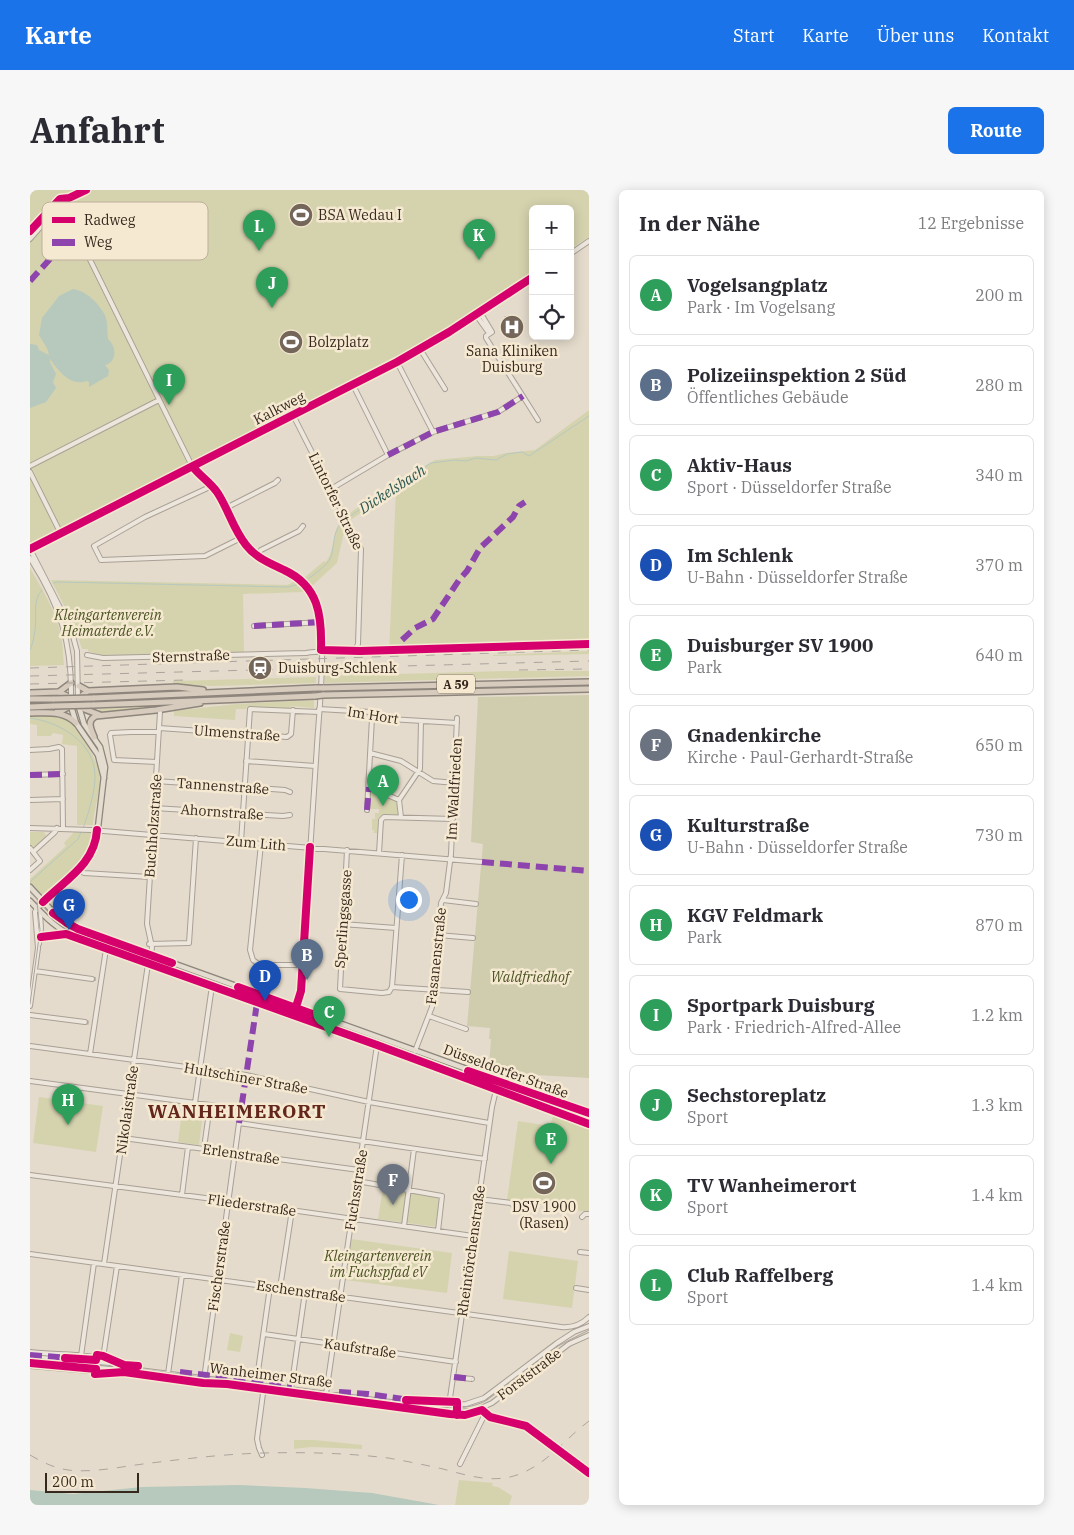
<!DOCTYPE html>
<html lang="de">
<meta charset="utf-8">
<style>
body{margin:0;font-family:"IBM Plex Serif",serif;background:#f7f7f7;color:#2b2b33}
.controls{position:absolute;right:15px;top:15px;display:grid;overflow:hidden;border-radius:8px;box-shadow:0 2px 12px #0003}
.controls button{width:45px;height:45px;display:grid;place-items:center;padding:0;border:0;border-bottom:1px solid #e1e1e2;background:#fff;color:#2b2b33;font:25px sans-serif}
.scale{position:absolute;left:15px;bottom:12px;width:94px;box-sizing:border-box;padding-left:5px;border:2px solid #37281d;border-top:0;font-size:14px;line-height:18px;white-space:nowrap;color:#37281d;-webkit-text-stroke:4px #f6e9d1;paint-order:stroke}
.you{position:absolute;left:378px;top:709px;width:18px;height:18px;margin:-12px;border:4px solid #fff;border-radius:50%;background:#1a73e8;box-shadow:0 0 0 8px #1a73e833}
.badge{display:grid;place-items:center;width:32px;height:32px;border-radius:50%;background:#1a73e8;color:#fff;font-size:16px;font-weight:700}
.pin{position:absolute;translate:-50% -41px;filter:drop-shadow(0 1px 2px #0008)}
.pin::after{content:'';position:absolute;top:26px;width:18px;height:15px;background:inherit;clip-path:polygon(0 0,100% 0,50% 100%)}
.list{margin:0;padding:0;list-style:none}
h2{display:flex;justify-content:space-between;align-items:center;height:65px;margin:0;padding:0 20px;font-size:21px}
h2 small{font-size:16px;font-weight:400;color:#7c7c81}
.list li{display:grid;grid-template-columns:32px 1fr auto;gap:15px;align-items:center;box-sizing:border-box;height:80px;margin:0 10px 10px;padding:0 10px;border:1px solid #e1e1e2;border-radius:8px}
.list b{display:block;font-size:19px;white-space:nowrap}
.list p{margin:0;font-size:16px;white-space:nowrap;color:#7c7c81}
.list em{font-size:16px;font-style:normal;color:#7c7c81}
.icon{flex:none;width:28px;height:28px;fill:none;stroke:currentColor;stroke-width:2;stroke-linecap:round;stroke-linejoin:round}
.map{position:relative;flex:none;width:559px;height:1315px;overflow:hidden;border-radius:8px}
header{display:flex;align-items:center;gap:30px;box-sizing:border-box;height:70px;padding:0 25px;background:#1a73e8;color:#fff}
header strong{font-size:24px}
nav{display:flex;gap:28px;margin-inline-start:auto;font-size:18px}
.intro{display:flex;align-items:center;justify-content:space-between;box-sizing:border-box;height:120px;padding:0 30px}
h1{margin:0;font-size:35px}
.button{padding:12px 22px;border-radius:8px;background:#1a73e8;color:#fff;font-size:18px;font-weight:700}
main{display:flex;gap:30px;padding:0 30px}
aside{flex:1;background:#fff;border-radius:8px;box-shadow:0 2px 12px #0003}
.map>svg:first-child{display:block}
.green{fill:#d5d3ae}
.cemetery{fill:#cfcdae}
.water{fill:#b7c8bd}
.lines{fill:none;stroke-linecap:round;stroke-linejoin:round}
.stream{stroke:#b7c8bd;stroke-width:1}
.minor-tunnel{stroke:#c1b7a9;stroke-width:4;stroke-dasharray:4 2;stroke-linecap:butt}
.minor-casing{stroke:#a9a095;stroke-width:6}
.major-casing{stroke:#8e867c;stroke-width:7}
.highway-casing{stroke:#8e867c;stroke-width:8}
.minor{stroke:#ece6dd;stroke-width:4}
.major{stroke:#e3dccf;stroke-width:4.5}
.highway{stroke:#d7cbbd;stroke-width:5}
.tram{stroke:#aba59d;stroke-width:1}
.rail{stroke:#aba59d;stroke-width:1;stroke-dasharray:9 9;stroke-linecap:butt}
.highway-bridge-casing{stroke:#8e867c;stroke-width:8;stroke-linecap:butt}
.highway-bridge{stroke:#d7cbbd;stroke-width:5}
.quiet{stroke:#8e44ad;stroke-width:6;stroke-dasharray:12 6;stroke-linecap:butt}
.cycleway-casing{stroke:#f6e9d1;stroke-width:11}
.cycleway{stroke:#d6006c;stroke-width:8}
.labels{text-anchor:middle;dominant-baseline:central;stroke-width:5;stroke-linejoin:round;paint-order:stroke}
.shield{fill:#f6e9d1;stroke:#706253;stroke-width:1}
.shield-label{font-size:12px;font-weight:bold;fill:#37281d}
.poi-label{font-size:14px;fill:#37281d;stroke:#f6e9d1;text-anchor:start}
.street-label{font-size:14px;fill:#37281d;stroke:#f6e9d1}
.park-label{font-size:14px;font-style:italic;fill:#4b5423;stroke:#f6e9d1}
.water-label{font-size:15px;font-style:italic;fill:#2c5752;stroke:#f6e9d1}
.district-label{font-size:19px;font-weight:bold;letter-spacing:1px;fill:#64271c;stroke:#f6e9d1}
.key{fill:#f6e9d1;stroke:#bdaf9b;stroke-width:1}
.key-label{font-size:14px;fill:#37281d}
</style>
<header>
<strong>Karte</strong>
<nav><a>Start</a><a>Karte</a><a>Über uns</a><a>Kontakt</a></nav>
</header>
<div class="intro"><h1>Anfahrt</h1><a class="button">Route</a></div>
<main>
<div class="map">
<svg width="559" height="1315" viewBox="0 0 559 1315">
<rect width="100%" height="100%" fill="#e4dbcc"/>
<path class="green" d="M0,0h559v47l-19,12v-40h-37v64l-139,88 -364,185z
M559,220v238l-200,6 7,-165 -47,32 -2,-6 23,-16 65,-39 43,-4h16l12,-3 29,-3z
M313,329l5,11 -4,2 -7,31 -25,23 -8,-8 20,-17 2,1c10,-14 5,-30 17,-43z
M0,378c13,23 28,46 32,73 1,8 1,16 2,24l-34,1z
M21,390l236,5 7,-3 10,10 -61,2 1,58 -140,4 -16,-5v-2h-6l-8,-24z
M559,461v3l-96,2v-1z
M475,481h84v5l-264,7v-7z
M286,487v6l-102,3 -41,-1v-4z
M284,510v8l-23,-2 -1,3 -43,-3 -1,3h-10l-1,11 -61,-4v-5l62,-7z
M145,516l-76,7v-4z
M28,525c4,1 7,2 10,5 12,10 32,43 32,58 0,14 -6,32 -7,47h-16v-79l-15,-2 1,-9 -10,-2 -2,3h-14v-11l-7,-1v-8z
M340,600l27,11 1,2v12l-14,-1 -6,4 -1,15h-4l1,-3h-2v-11h3v-6h4v-4h-11z
M0,642h14l3,5 -12,11 -5,-4z
M44,642l19,1c-4,28 -28,43 -48,61h-5l-10,-11v-4l36,-33 -2,-3z
M9,907l64,9 -7,46 -63,-9z
M153,913l21,2 -5,40 -21,-3z
M523,926l36,12v84l-82,-12 11,-79 32,5z
M353,998l56,9 -2,30 -59,-8z
M321,1049l101,14 -5,40 -102,-13z
M479,1061l69,10 -6,47 -69,-9z
M200,1143l13,3 -3,16 -13,-2z
M264,1250h21l47,5v4l-51,-2 -17,2z
M429,1290l34,3 -1,3 6,1 14,9 -3,9h-54z"/>
<path class="cemetery" d="M559,505v383l-53,-3 -47,-8 2,-28h-2l1,-11 -23,-2 16,-182 -12,-2 7,-145z"/>
<path class="water" d="M43,99c14,2 26,15 32,26 3,7 2,17 3,24 9,8 9,23 -3,26l4,5 -1,6 -19,11v-5l-2,-1c-17,6 -29,-11 -37,-22v3l6,12 -3,8 3,6 -10,14 -16,6v-64l7,1 2,5 10,5 -2,-7 -8,-13 3,-17 17,-22z
M209,1295l66,3 67,5 67,12h-409v-15l43,4 69,-7z"/>
<g class="lines">
<path class="stream" d="M318,328l27,-20 56,-35 24,-3 11,1 10,-3 20,2 11,-6 15,-2 7,4 60,-40
M277,390c7,-6 20,-14 24,-23 4,-13 1,-27 13,-37
M23,393l5,-1 230,5 8,-2
M0,460c3,-7 4,-13 5,-20 2,-13 -3,-30 7,-40
M0,528c30,4 64,24 65,57 1,13 -7,41 -12,53
M1,691l47,-42 3,-7"/>
<path class="minor-tunnel" d="M62,789h5
M55,832l6,1"/>
<g class="minor-casing">
<path id="minor" d="M0,49l29,-33 4,-1 127,257c8,10 18,18 25,28 16,21 21,50 43,66 21,16 42,15 56,42 15,30 5,112 3,147 -6,82 -11,164 -16,246l-8,24
M540,64l19,-13
M450,122l12,20 -6,4v2l52,82
M446,125l13,18
M390,159l25,40
M367,172l36,70
M323,195l35,70
M0,276l129,-66
M0,282l31,62
M182,296l-67,31 -51,29 7,14 104,-4 36,-18
M301,299l57,-34 45,-23 65,-20 25,-16
M196,318l49,-25 3,-3
M0,359l367,-187 52,-30 84,-55
M0,359l41,80 6,22 1,49
M226,365l5,-5 38,-19 4,-5
M0,368c30,47 42,84 41,140
M224,436l67,-4
M57,465l16,3 203,-5c17,-4 33,1 49,-3l3,-6 3,-95 -68,-134
M289,519l51,3 2,6
M342,528l85,5
M129,538l128,9 4,-3 2,-24
M0,560l19,-1 10,-2 3,2 1,79
M340,563l31,8 32,20 22,2
M216,571l69,5
M127,572l-43,-2 -4,-25 1,-2 20,-1h27
M0,585l33,-1
M126,591l129,9 5,2
M339,597l30,13
M0,610l33,-1
M369,610l21,-31 1,-48
M369,610l2,17
M124,618l129,8 7,-1
M337,620l5,-92
M0,638l61,2 391,32
M211,652l9,-133 69,3
M231,654l-11,106 3,10 4,3 6,2h39
M0,658l10,13 -10,9
M317,660l-7,139 42,4 7,-1 3,-5
M3,662l22,-20 2,-4
M349,663l2,-33 3,-3 69,2
M49,680l5,3 66,4
M413,710l33,4
M312,734l54,4
M408,745l35,3
M11,747l25,-3
M9,754l2,-16 -1,-16
M119,754l40,-1 7,-105
M5,781l57,8
M362,797l10,-132
M362,797l76,5
M0,816l8,-58 -3,-36 2,-4
M0,825l55,7
M399,826l37,13
M0,856l216,29 123,27 120,21
M385,861l17,-44 9,-104 5,-10 5,-39 6,-136
M60,864l16,-105
M0,891l203,27
M165,913l17,-117
M93,948l236,32
M174,958l6,-43
M0,985l198,26 245,35
M327,991l85,15 -4,35
M152,1005l6,-48
M449,1009l32,4 3,3
M552,1027l3,-3h4
M374,1036l10,-77
M550,1062l9,1
M0,1064l531,73c11,1 20,-2 28,-10
M74,1074l44,-300 3,-8 1,-9 -5,-23 13,-212
M250,1098l12,-78
M546,1098l13,2
M234,1144l192,28
M0,1162c28,4 71,-1 93,16
M51,1166l13,-93
M0,1167l83,7 6,3
M73,1168l14,-92
M0,1172l81,7 12,-1 268,34 59,10 24,-1 18,-8 77,-59 20,-9
M0,1176l72,6 14,-2
M138,1184l14,-99
M424,1187l18,2
M174,1189l35,-256 246,36
M226,1195l14,-98
M261,1200l14,-98
M296,1204l51,-349
M390,1215l46,-1 18,-6 73,-55 17,-11 15,-6
M451,1218l3,5 6,4 36,9 63,47
M420,1222v-14l42,-291 4,-17
M232,1265l-3,-7 -2,-9 7,-53
M430,1274l25,-50"/>
</g>
<g class="major-casing">
<path id="major" d="M41,516l5,17 22,32 6,23
M0,697l25,27 23,15 511,184
M0,711c15,16 28,29 48,38l299,106 212,79
M7,718l47,-44 7,-10 6,-18 8,-69 -5,-20 -16,-23 -5,-17"/>
</g>
<g class="highway-casing">
<path id="highway" d="M49,496l9,5 89,-4 26,3
M293,498l266,-6
M29,502l12,-9
M0,503l28,-1 5,2 8,4 8,9 21,8
M293,505l266,-6
M63,508l223,-10
M0,509h24
M63,515l222,-9
M0,517l24,-1
M27,522c14,-3 20,-14 31,-21
M0,523c17,0 33,-3 46,10
M64,547c-3,-8 -8,-16 2,-21l60,-6 44,-7"/>
</g>
<use href="#minor" class="minor"/>
<use href="#major" class="major"/>
<use href="#highway" class="highway"/>
<path class="tram" d="M0,701l25,29 24,14 208,73 302,111
M0,814l10,-74 -3,-28
M0,1168l95,9 294,38c23,2 47,7 68,-5l71,-54 31,-16"/>
<path class="rail" d="M0,478l559,-18
M489,480l70,-1
M0,486l559,-15
M0,494l157,-4
M0,1265c12,7 24,13 38,15 25,3 51,-3 75,-6 40,-5 81,-10 121,-11 41,-1 83,0 124,5 18,3 37,7 55,11 23,6 44,13 67,8 34,-8 53,-37 79,-56"/>
<g class="highway-bridge-casing">
<path id="highway-bridge" d="M286,498h7
M285,506l8,-1
M24,509l39,-1
M24,516l39,-1"/>
</g>
<use href="#highway-bridge" class="highway-bridge"/>
<path class="quiet" d="M0,91l29,-32 12,-2 10,-8
M358,265l45,-23 65,-20 25,-16
M224,436l67,-4
M372,450l13,-12 18,-9 26,-39 8,-9 13,-23 33,-31 6,-11 6,-4
M0,585l33,-1
M337,620l2,-23
M452,672l107,9
M209,933l18,-120
M0,1165l40,3
M150,1182l112,13
M424,1187l18,2
M309,1202l29,2 43,6"/>
<g class="cycleway-casing">
<path id="cycleway" d="M0,41l30,-32 9,-1 17,-8
M163,277c7,9 17,15 24,25 11,16 16,37 29,53 10,13 24,18 38,25 35,16 38,46 37,80l39,1 229,-7
M0,359l367,-187 52,-30 84,-55
M13,712c22,-22 52,-38 54,-72
M23,723l14,10 11,6 94,34
M11,747l25,-3 311,111 212,79
M208,797l77,28
M266,817l5,-16 9,-144
M438,881l121,42
M35,1168l31,2 1,-5 6,1 21,9 14,1
M0,1173l66,6 -1,5 29,-2 79,11 24,1 223,30 15,1 17,-5 8,7 36,9 63,47
M376,1210l51,2v13"/>
</g>
<use href="#cycleway" class="cycleway"/>
</g>
<defs>
<g id="stadium-disc" transform="scale(1.25)"><circle r="9.5" fill="#74675a" stroke="#f6e9d1"/><path d="M0-5a6.5 5 0 1 0 0 10a6.5 5 0 1 0 0-10ZM-3.5-1.8h7v3.6h-7Z" fill="#fff"/></g>
<g id="hospital-disc" transform="scale(1.25)"><circle r="9.5" fill="#74675a" stroke="#f6e9d1"/><path d="M-5-5h3v3.5h4V-5h3V5h-3V1.5h-4V5h-3Z" fill="#fff"/></g>
<g id="station-disc" transform="scale(1.25)"><circle r="9.5" fill="#74675a" stroke="#f6e9d1"/><path d="M-3-6H3Q5-6 5-4V2Q5 4 3 4L4.5 6H3L1.5 4h-3L-3 6H-4.5L-3 4Q-5 4-5 2V-4Q-5-6-3-6ZM-3.5-4v3h7v-3ZM-3.5 1v1.5H-2V1ZM2 1v1.5H3.5V1Z" fill="#fff"/></g>
</defs>
<g fill-rule="evenodd">
<use href="#stadium-disc" x="271" y="25"/>
<use href="#hospital-disc" x="482" y="137"/>
<use href="#stadium-disc" x="261" y="152"/>
<use href="#station-disc" x="230" y="478"/>
<use href="#stadium-disc" x="514" y="993"/>
</g>
<g class="labels">
<rect class="shield" x="407" y="484.5" width="38" height="19" rx="4"/>
<g class="shield-label">
<text x="426" y="494">A 59</text>
</g>
<g class="poi-label">
<text x="288" y="25">BSA Wedau I</text>
<text x="278" y="152">Bolzplatz</text>
<text x="482" y="161" text-anchor="middle">Sana Kliniken<tspan x="482" dy="16">Duisburg</tspan></text>
<text x="248" y="478">Duisburg-Schlenk</text>
<text x="514" y="1017" text-anchor="middle">DSV 1900<tspan x="514" dy="16">(Rasen)</tspan></text>
</g>
<g class="street-label">
<text transform="translate(249 218) rotate(-27)">Kalkweg</text>
<text transform="translate(306 311) rotate(64)">Lintorfer Straße</text>
<text transform="translate(161 466) rotate(-2)">Sternstraße</text>
<text transform="translate(343 525) rotate(9)">Im Hort</text>
<text transform="translate(207 543) rotate(4)">Ulmenstraße</text>
<text transform="translate(193 596) rotate(4)">Tannenstraße</text>
<text transform="translate(424 599) rotate(-87)">Im Waldfrieden</text>
<text transform="translate(192 622) rotate(4)">Ahornstraße</text>
<text transform="translate(123 636) rotate(-86)">Buchholzstraße</text>
<text transform="translate(226 653) rotate(5)">Zum Lith</text>
<text transform="translate(313 729) rotate(-86)">Sperlingsgasse</text>
<text transform="translate(406 766) rotate(-84)">Fasanenstraße</text>
<text transform="translate(476 881) rotate(20)">Düsseldorfer Straße</text>
<text transform="translate(216 888) rotate(10)">Hultschiner Straße</text>
<text transform="translate(97 920) rotate(-82)">Nikolaistraße</text>
<text transform="translate(211 964) rotate(8)">Erlenstraße</text>
<text transform="translate(326 1000) rotate(-81)">Fuchsstraße</text>
<text transform="translate(222 1015) rotate(8)">Fliederstraße</text>
<text transform="translate(441 1061) rotate(-82)">Rheintörchenstraße</text>
<text transform="translate(189 1076) rotate(-82)">Fischerstraße</text>
<text transform="translate(271 1101) rotate(8)">Eschenstraße</text>
<text transform="translate(330 1158) rotate(8)">Kaufstraße</text>
<text transform="translate(499 1184) rotate(-37)">Forststraße</text>
<text transform="translate(241 1185) rotate(7)">Wanheimer Straße</text>
</g>
<g class="park-label">
<text x="78" y="425">Kleingartenverein<tspan x="78" dy="16">Heimaterde e.V.</tspan></text>
<text x="500" y="787">Waldfriedhof</text>
<text x="348" y="1066">Kleingartenverein<tspan x="348" dy="16">im Fuchspfad eV</tspan></text>
</g>
<g class="water-label">
<text transform="translate(362 299) rotate(-33)">Dickelsbach</text>
</g>
<g class="district-label">
<text x="207" y="921">WANHEIMERORT</text>
</g>
</g>
<rect x="12" y="12" width="166" height="58" rx="8" class="key"/>
<rect x="22" y="27" width="23" height="6" fill="#d6006c"/>
<rect x="22" y="49" width="23" height="7" fill="#8e44ad"/>
<g class="key-label">
<text x="54" y="35">Radweg</text>
<text x="54" y="57">Weg</text>
</g>
</svg>
<div class="controls">
<button>+</button>
<button>−</button>
<button><svg class="icon" aria-label="locate" viewBox="0 0 24 24"><circle cx="12" cy="12" r="6"/><path d="M12 2v4M12 18v4M2 12h4M18 12h4"/></svg></button>
</div>
<div class="scale">200 m</div>
<div class="you"></div>
<div class="pin badge" style="left:353px;top:616px;background:#2e9e5b">A</div>
<div class="pin badge" style="left:277px;top:790px;background:#5c6f8a">B</div>
<div class="pin badge" style="left:299px;top:847px;background:#2e9e5b">C</div>
<div class="pin badge" style="left:235px;top:811px;background:#1a4fb4">D</div>
<div class="pin badge" style="left:521px;top:974px;background:#2e9e5b">E</div>
<div class="pin badge" style="left:363px;top:1015px;background:#6b7280">F</div>
<div class="pin badge" style="left:39px;top:740px;background:#1a4fb4">G</div>
<div class="pin badge" style="left:38px;top:935px;background:#2e9e5b">H</div>
<div class="pin badge" style="left:139px;top:215px;background:#2e9e5b">I</div>
<div class="pin badge" style="left:242px;top:118px;background:#2e9e5b">J</div>
<div class="pin badge" style="left:449px;top:70px;background:#2e9e5b">K</div>
<div class="pin badge" style="left:229px;top:61px;background:#2e9e5b">L</div>
</div>
<aside>
<h2>In der Nähe<small>12 Ergebnisse</small></h2>
<ul class="list">
<li><span class="badge" style="background:#2e9e5b">A</span><div><b>Vogelsangplatz</b><p>Park · Im Vogelsang</p></div><em>200 m</em></li>
<li><span class="badge" style="background:#5c6f8a">B</span><div><b>Polizeiinspektion 2 Süd</b><p>Öffentliches Gebäude</p></div><em>280 m</em></li>
<li><span class="badge" style="background:#2e9e5b">C</span><div><b>Aktiv-Haus</b><p>Sport · Düsseldorfer Straße</p></div><em>340 m</em></li>
<li><span class="badge" style="background:#1a4fb4">D</span><div><b>Im Schlenk</b><p>U-Bahn · Düsseldorfer Straße</p></div><em>370 m</em></li>
<li><span class="badge" style="background:#2e9e5b">E</span><div><b>Duisburger SV 1900</b><p>Park</p></div><em>640 m</em></li>
<li><span class="badge" style="background:#6b7280">F</span><div><b>Gnadenkirche</b><p>Kirche · Paul-Gerhardt-Straße</p></div><em>650 m</em></li>
<li><span class="badge" style="background:#1a4fb4">G</span><div><b>Kulturstraße</b><p>U-Bahn · Düsseldorfer Straße</p></div><em>730 m</em></li>
<li><span class="badge" style="background:#2e9e5b">H</span><div><b>KGV Feldmark</b><p>Park</p></div><em>870 m</em></li>
<li><span class="badge" style="background:#2e9e5b">I</span><div><b>Sportpark Duisburg</b><p>Park · Friedrich-Alfred-Allee</p></div><em>1.2 km</em></li>
<li><span class="badge" style="background:#2e9e5b">J</span><div><b>Sechstoreplatz</b><p>Sport</p></div><em>1.3 km</em></li>
<li><span class="badge" style="background:#2e9e5b">K</span><div><b>TV Wanheimerort</b><p>Sport</p></div><em>1.4 km</em></li>
<li><span class="badge" style="background:#2e9e5b">L</span><div><b>Club Raffelberg</b><p>Sport</p></div><em>1.4 km</em></li>
</ul>
</aside>
</main>
